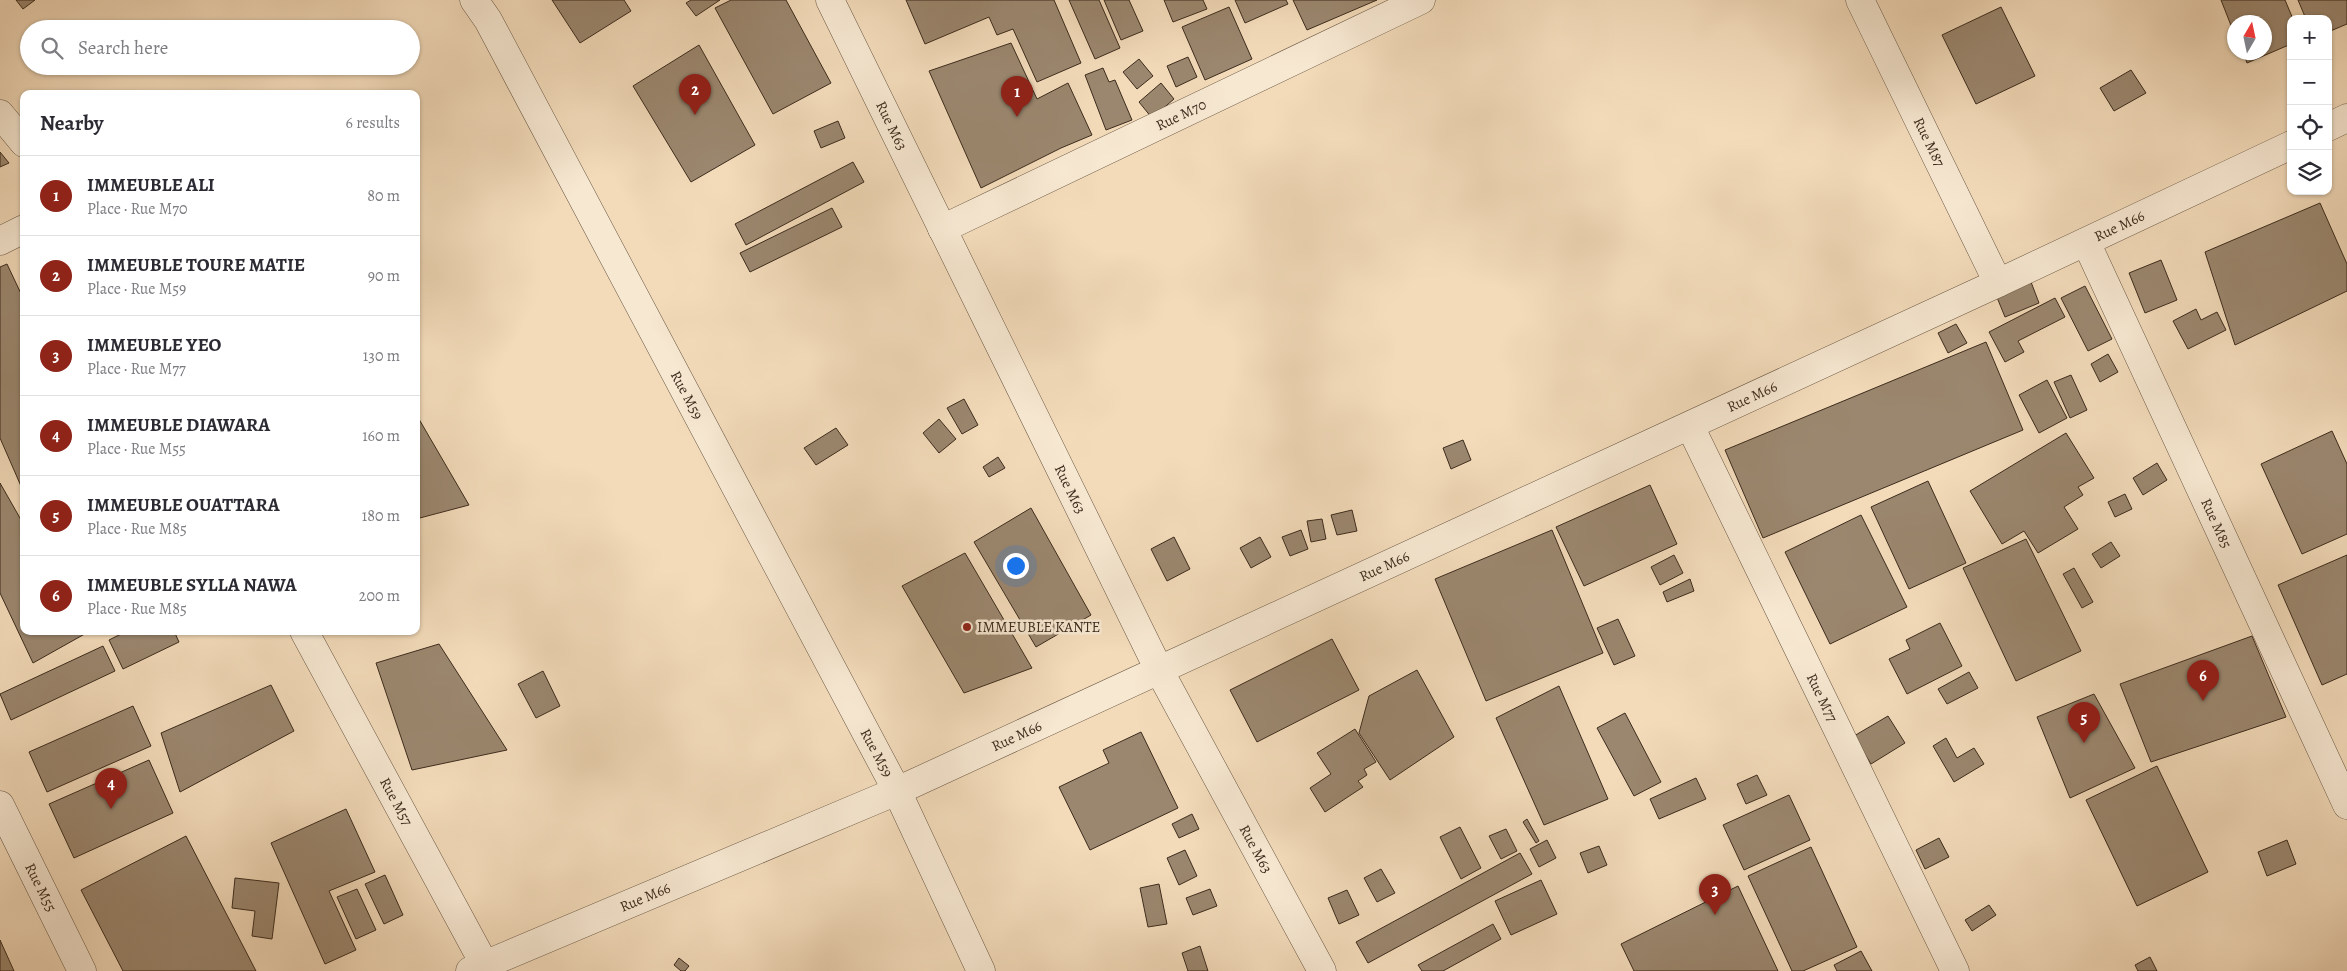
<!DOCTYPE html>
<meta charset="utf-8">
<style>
body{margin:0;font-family:Alegreya,serif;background:#f7f7f7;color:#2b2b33}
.controls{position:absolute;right:15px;top:15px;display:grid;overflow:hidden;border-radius:10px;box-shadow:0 1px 4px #0004}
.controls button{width:45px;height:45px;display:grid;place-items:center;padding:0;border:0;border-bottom:1px solid #e1e1e2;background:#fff;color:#2b2b33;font:25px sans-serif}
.compass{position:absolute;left:2227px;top:15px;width:45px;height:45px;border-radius:50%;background:#fff;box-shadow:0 1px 4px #0004;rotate:9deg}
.you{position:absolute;left:1015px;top:565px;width:18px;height:18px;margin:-12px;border:4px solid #fff;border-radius:50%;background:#1a73e8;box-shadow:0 0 0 8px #1a73e833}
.badge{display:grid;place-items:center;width:32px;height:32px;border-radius:50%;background:#8f2418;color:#fff;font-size:16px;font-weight:700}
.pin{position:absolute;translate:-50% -41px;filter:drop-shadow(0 1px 2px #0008)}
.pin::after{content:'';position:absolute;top:26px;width:18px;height:15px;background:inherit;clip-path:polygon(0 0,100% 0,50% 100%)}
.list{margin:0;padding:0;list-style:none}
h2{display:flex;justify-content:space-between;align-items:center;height:65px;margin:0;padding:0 20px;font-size:21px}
h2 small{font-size:16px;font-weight:400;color:#7c7c81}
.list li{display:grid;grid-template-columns:32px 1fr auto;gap:15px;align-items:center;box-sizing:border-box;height:80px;padding:0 20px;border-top:1px solid #e1e1e2}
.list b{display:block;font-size:19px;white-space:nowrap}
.list p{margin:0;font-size:16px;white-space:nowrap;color:#7c7c81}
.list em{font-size:16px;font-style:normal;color:#7c7c81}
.icon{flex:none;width:28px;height:28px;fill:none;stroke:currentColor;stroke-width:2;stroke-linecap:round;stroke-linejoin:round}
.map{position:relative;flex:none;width:2347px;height:971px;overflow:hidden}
.search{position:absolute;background:#fff;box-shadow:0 1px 4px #0004;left:20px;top:20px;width:400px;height:55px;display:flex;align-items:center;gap:12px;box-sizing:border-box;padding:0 18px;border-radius:28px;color:#7c7c81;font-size:19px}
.panel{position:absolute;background:#fff;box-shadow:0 1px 4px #0004;left:20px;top:90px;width:400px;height:545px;border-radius:10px}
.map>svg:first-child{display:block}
.building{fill:#9b876f;stroke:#3c2b1d}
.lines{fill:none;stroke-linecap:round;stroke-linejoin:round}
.minor-casing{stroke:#6a5744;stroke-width:29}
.minor{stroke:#f7e8d2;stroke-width:28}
.poi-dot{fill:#8f2418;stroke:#f7e8d2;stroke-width:2}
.labels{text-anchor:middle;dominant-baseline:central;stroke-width:5;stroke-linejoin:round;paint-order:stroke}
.street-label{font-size:15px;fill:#3c2b1d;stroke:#f7e8d2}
.poi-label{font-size:15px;fill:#3c2b1d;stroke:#f7e8d2;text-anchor:start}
</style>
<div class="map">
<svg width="2347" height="971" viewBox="0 0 2347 971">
<rect width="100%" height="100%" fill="#f3dbba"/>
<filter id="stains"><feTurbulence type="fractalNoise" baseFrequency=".004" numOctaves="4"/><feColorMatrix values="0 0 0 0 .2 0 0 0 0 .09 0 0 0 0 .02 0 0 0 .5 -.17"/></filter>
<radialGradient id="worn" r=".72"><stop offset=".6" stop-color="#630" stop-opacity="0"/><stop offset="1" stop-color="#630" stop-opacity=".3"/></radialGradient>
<path class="building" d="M16,0h19l-12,9z
M552,0h72l7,11 -51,32z
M691,0h29l-24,16 -10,-13z
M731,0h55l45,83 -58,31 -58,-106z
M906,0h148l27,63 -44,19 -24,-53 -16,6 -8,-18 -64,27z
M1069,0h30l21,48 -25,11z
M1104,0h25l14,31 -22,9z
M1164,0h39l4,9 -34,13z
M1235,0h51l2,4 -43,19z
M1293,0h84l-70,30z
M2221,0h64l8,19h-2v25l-44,19 -4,-11h21v-30h-30v11z
M2298,0h49v24l-19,8v-13h-22z
M1229,7l23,52 -47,21 -23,-53z
M2001,7l34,69 -59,28 -34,-69z
M1011,43l26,56 31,-16 24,52 -31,13 -80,40 -52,-117z
M699,45l56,100 -64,37 -58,-96z
M1188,57l9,20 -21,10 -9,-21z
M1139,59l14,17 -16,13 -14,-17z
M1103,68l6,14 6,-2 17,40 -26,10 -21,-55z
M2131,70l15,23 -32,18 -14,-23z
M1161,83l13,16 -22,19 -13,-16z
M838,121l7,17 -24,10 -7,-17z
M0,152l9,11 -9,4z
M853,162l11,20 -118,63 -11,-21z
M2320,203l27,61v27l-112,54 -30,-93z
M832,208l10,19 -92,45 -10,-19z
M2161,260l16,40 -32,13 -16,-40z
M7,264l17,36v193l-24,-55v-171z
M2031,282l8,21 -34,14 -9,-22z
M2085,286l27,53 -24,12 -27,-53z
M2055,298l10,19 -47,24 6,11 -19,10 -16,-30z
M2196,309l5,11 16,-8 9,18 -38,19 -15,-28z
M1956,324l11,19 -19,10 -10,-20z
M1986,342l37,88 -260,108 -38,-88z
M2108,354l10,18 -18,10 -9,-18z
M2071,375l16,35 -17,8 -16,-36z
M2047,380l20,38 -28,15 -20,-38z
M964,399l14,26 -16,9 -15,-26z
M416,414l53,91 -53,14z
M939,419l17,20 -17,14 -16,-20z
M836,428l12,17 -32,20 -12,-17z
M2332,431l15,33v70l-45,20 -41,-90z
M2066,433l28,45 -16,9 5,8 -19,12 14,22 -40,24 -14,-22 -22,13 -32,-53z
M1463,440l8,20 -20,9 -8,-21z
M998,457l7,11 -16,9 -6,-10z
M2157,463l10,17 -24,15 -10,-17z
M1928,481l38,82 -57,26 -38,-82z
M0,483l24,42v106h66l-57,32 -33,-70z
M1650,485l27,59 -93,42 -28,-59z
M2125,494l7,15 -17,8 -7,-15z
M1031,508l60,107 -55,32 -62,-105z
M1352,510l5,21 -20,4 -6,-20z
M1861,515l46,92 -77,37 -45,-92z
M1322,519l4,20 -15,3 -4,-21z
M1301,530l7,19 -18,7 -8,-19z
M1552,530l51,123 -117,48 -51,-122z
M1174,537l16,32 -23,12 -16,-32z
M1260,537l11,20 -20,11 -11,-20z
M2026,539l55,112 -65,30 -53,-113z
M2111,542l9,14 -19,12 -9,-14z
M965,553l67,115 -68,25 -62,-107z
M1674,555l9,18 -23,12 -9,-18z
M2347,555v119l-25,11 -44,-100z
M2074,568l19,34 -11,6 -19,-34z
M1690,579l4,12 -27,11 -4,-10z
M1618,619l17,37 -21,9 -17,-37z
M1940,623l22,43 -55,28 -18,-35 21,-10 -4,-9z
M127,631h47l5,11 -56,27 -14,-29z
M2252,636l34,81 -135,45 -31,-78z
M1332,639l27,51 -102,52 -27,-52z
M439,644l68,106 -95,20 -36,-107z
M103,646l12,25 -104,49 -11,-26z
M1417,670l37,67 -64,43 -31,-47 10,-37z
M543,671l17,35 -24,12 -18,-34z
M1969,672l9,16 -31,16 -9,-15z
M271,685l23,46 -114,61 -19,-59z
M1559,686l49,113 -64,26 -48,-107z
M2094,694l41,74 -65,30 -33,-81z
M133,706l18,40 -104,46 -18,-40z
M1625,713l36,69 -27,14 -37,-68z
M1888,716l17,27 -34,21 -17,-28z
M1355,729l21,33 -12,7 3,6 -9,6 5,6 -38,25 -15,-24 21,-14 -14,-21z
M1141,732l37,76 -88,42 -31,-63 50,-24 -6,-13z
M1946,738l11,20 17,-10 10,16 -30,18 -21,-36z
M149,760l24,53 -99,45 -25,-54z
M2157,766l51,106 -71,34 -51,-106z
M1757,775l10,20 -21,9 -9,-20z
M1696,778l10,21 -47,20 -9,-20z
M1789,795l21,45 -66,30 -21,-45z
M346,809l29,63 -46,19 27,59 -31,14 -54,-121z
M1192,814l7,15 -20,9 -7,-14z
M1527,819l12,22 -3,2 -13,-21z
M1460,827l21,41 -20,11 -21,-42z
M1506,829l11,22 -16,8 -12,-23z
M186,836l70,135h-133l-42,-81z
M1939,838l10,19 -24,12 -9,-19z
M1547,840l9,18 -17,9 -9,-18z
M2287,840l9,24 -29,12 -9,-24z
M1599,846l8,19 -19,8 -8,-20z
M1811,847l46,100 -54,24h-11l-44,-95z
M1185,850l12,26 -18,9 -12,-27z
M1520,853l12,21 -164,89 -12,-21z
M1381,869l14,24 -18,9 -13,-24z
M385,875l18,40 -19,9 -19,-40z
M235,878l44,5 -7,56 -20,-3 3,-25 -23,-3z
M1541,880l16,34 -46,21 -16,-34z
M1159,884l8,40 -19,3 -8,-39z
M1738,886l40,85h-144l-13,-27z
M357,889l19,41 -20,9 -19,-42z
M1210,889l7,17 -24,9 -7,-17z
M1347,890l12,25 -20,9 -11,-26z
M1989,905l7,10 -24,16 -7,-11z
M1493,924l8,15 -58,32h-21l-4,-6z
M0,940l14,31h-14z
M1200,946l8,25h-20l-6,-18z
M1861,951l11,20h-35l-3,-6z
M2150,957l7,14h-19l-3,-6z
M679,958l10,8 -4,5h-4l-7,-6z"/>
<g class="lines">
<g class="minor-casing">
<g id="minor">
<path id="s1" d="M474,0l14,20 409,771 84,180"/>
<path id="s2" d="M830,0l329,670 163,301"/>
<path id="s3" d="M1860,0l138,283"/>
<path d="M0,114l24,29"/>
<path d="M2328,127l19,-9"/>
<path id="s4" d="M942,229l479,-229"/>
<path d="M0,241l24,-12"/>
<path id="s5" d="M2086,242l261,563"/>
<path id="s6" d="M1690,426l265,545"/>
<path id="s7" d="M304,631l184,340"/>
<path id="s8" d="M0,805l82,166"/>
<path id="s9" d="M470,971l427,-180 1101,-508 293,-138"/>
</g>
</g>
<use href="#minor" class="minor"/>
</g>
<circle class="poi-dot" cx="967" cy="627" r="5"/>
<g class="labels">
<g class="street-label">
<text stroke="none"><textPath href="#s4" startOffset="265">Rue M70</textPath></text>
<text stroke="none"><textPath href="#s2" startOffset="140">Rue M63</textPath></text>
<text stroke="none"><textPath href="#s3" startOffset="158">Rue M87</textPath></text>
<text stroke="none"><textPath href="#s9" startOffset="1810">Rue M66</textPath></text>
<text stroke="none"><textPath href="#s1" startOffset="449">Rue M59</textPath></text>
<text stroke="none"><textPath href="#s9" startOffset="1405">Rue M66</textPath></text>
<text stroke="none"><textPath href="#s2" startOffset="545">Rue M63</textPath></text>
<text stroke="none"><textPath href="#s5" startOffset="310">Rue M85</textPath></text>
<text stroke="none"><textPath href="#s9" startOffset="1000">Rue M66</textPath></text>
<text stroke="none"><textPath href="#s6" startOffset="302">Rue M77</textPath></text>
<text stroke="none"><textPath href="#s9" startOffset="595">Rue M66</textPath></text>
<text stroke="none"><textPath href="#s1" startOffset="854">Rue M59</textPath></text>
<text stroke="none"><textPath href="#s7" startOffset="194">Rue M57</textPath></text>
<text stroke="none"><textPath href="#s2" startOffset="950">Rue M63</textPath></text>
<text stroke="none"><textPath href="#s8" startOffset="92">Rue M55</textPath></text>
<text stroke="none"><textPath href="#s9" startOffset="190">Rue M66</textPath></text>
</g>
<g class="poi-label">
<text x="977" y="627">IMMEUBLE KANTE</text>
</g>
</g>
<rect width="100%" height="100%" filter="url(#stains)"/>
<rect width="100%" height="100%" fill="url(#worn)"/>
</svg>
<div class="controls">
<button>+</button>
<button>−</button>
<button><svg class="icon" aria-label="locate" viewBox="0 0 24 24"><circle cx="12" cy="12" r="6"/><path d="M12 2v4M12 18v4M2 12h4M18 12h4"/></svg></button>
<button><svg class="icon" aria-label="layers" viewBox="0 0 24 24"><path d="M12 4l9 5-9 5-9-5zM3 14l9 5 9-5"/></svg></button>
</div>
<svg class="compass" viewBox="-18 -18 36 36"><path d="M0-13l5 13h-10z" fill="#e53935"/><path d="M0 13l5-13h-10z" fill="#7c7c81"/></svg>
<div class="you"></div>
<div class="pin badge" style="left:1017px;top:117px">1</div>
<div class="pin badge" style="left:695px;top:115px">2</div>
<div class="pin badge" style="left:1715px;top:915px">3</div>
<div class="pin badge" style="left:111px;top:809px">4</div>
<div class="pin badge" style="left:2084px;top:743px">5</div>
<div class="pin badge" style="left:2203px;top:701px">6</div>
<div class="search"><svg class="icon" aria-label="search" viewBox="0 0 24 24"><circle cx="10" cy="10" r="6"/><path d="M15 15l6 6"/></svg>Search here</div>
<section class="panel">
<h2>Nearby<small>6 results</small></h2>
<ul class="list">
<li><span class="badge">1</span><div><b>IMMEUBLE ALI</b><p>Place · Rue M70</p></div><em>80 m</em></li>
<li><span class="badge">2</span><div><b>IMMEUBLE TOURE MATIE</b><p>Place · Rue M59</p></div><em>90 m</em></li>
<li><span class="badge">3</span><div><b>IMMEUBLE YEO</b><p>Place · Rue M77</p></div><em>130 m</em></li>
<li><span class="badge">4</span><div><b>IMMEUBLE DIAWARA</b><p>Place · Rue M55</p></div><em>160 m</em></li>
<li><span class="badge">5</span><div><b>IMMEUBLE OUATTARA</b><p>Place · Rue M85</p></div><em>180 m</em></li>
<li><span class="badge">6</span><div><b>IMMEUBLE SYLLA NAWA</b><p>Place · Rue M85</p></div><em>200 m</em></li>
</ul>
</section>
</div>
